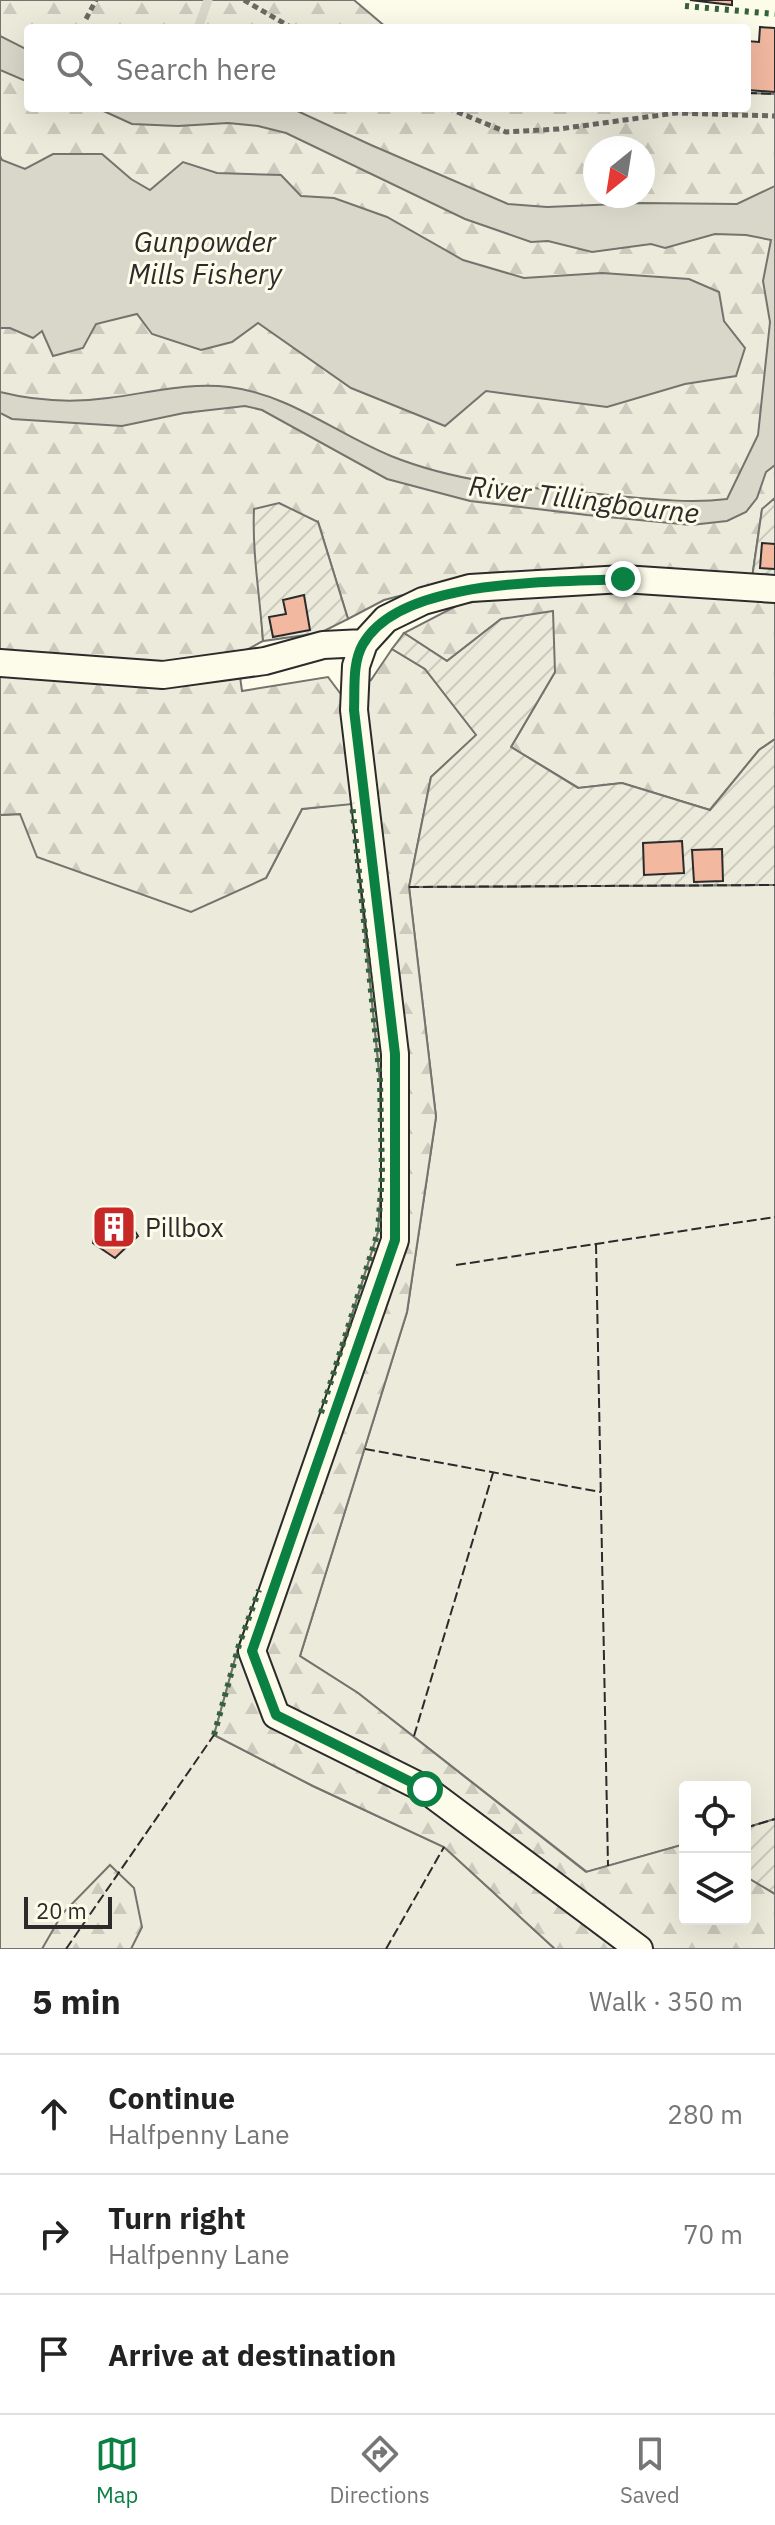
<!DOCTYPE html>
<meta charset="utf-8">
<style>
body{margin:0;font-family:"IBM Plex Sans",sans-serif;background:#f2f2f2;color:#222}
.controls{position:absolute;right:24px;bottom:24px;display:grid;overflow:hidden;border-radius:8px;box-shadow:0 8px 32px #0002}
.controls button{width:72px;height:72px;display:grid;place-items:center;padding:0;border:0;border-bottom:2px solid #e0e0e0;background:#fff;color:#222;font:40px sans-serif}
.compass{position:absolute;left:583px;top:136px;width:72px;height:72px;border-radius:50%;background:#fff;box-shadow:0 8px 32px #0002;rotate:210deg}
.scale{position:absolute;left:24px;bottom:20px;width:88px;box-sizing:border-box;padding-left:8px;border:4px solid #2b2b2b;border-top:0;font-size:22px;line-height:28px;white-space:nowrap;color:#2b2b2b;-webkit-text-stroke:6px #fdfbea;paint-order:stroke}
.stop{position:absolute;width:24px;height:24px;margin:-18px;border:6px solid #0b8043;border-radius:50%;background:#fff}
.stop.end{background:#0b8043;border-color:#fff;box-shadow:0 2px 8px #0008}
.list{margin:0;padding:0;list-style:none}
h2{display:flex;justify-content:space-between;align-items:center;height:104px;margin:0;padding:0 32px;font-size:34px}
h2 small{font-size:26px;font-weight:400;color:#767676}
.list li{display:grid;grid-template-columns:52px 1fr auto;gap:24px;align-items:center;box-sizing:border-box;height:120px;padding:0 32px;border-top:2px solid #e0e0e0}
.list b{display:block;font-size:30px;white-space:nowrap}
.list p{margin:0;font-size:26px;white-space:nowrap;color:#767676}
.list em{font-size:26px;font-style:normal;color:#767676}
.icon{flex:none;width:44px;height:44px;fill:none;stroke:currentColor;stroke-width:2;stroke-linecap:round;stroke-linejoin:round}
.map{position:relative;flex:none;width:775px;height:1949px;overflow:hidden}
.search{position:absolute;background:#fff;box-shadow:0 8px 32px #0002;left:24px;right:24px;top:24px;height:88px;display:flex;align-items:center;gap:20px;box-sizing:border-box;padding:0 28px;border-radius:8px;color:#767676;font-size:30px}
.sheet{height:464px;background:#fff}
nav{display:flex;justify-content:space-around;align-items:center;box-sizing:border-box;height:112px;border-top:2px solid #e0e0e0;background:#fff;font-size:22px;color:#767676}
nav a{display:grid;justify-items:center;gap:4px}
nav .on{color:#0b8043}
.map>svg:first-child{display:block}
.green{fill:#ecebdb;stroke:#74746e;stroke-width:2}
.forest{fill:url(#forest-firs);stroke:#74746e;stroke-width:2;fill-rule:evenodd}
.garden{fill:url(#garden-furrows);stroke:#74746e;stroke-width:2}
.water{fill:#d8d7c9;stroke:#74746e;stroke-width:2}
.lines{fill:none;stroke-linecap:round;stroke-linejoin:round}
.stream{stroke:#d8d7c9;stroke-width:9}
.building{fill:#f2b8a0;stroke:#2b2b2b;stroke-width:2}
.minor-casing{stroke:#2b2b2b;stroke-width:30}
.path{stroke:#6a6964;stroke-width:5;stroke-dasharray:6 4;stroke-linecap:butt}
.minor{stroke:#fdfbea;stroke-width:26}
.hedge{stroke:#34623c;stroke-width:6;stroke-dasharray:4 6;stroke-linecap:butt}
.fence{stroke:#2b2b2b;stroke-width:2;stroke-dasharray:10 4;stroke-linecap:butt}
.route{stroke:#0b8043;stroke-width:10}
.labels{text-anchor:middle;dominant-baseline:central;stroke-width:6;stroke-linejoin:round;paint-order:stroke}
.poi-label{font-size:26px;fill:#2b2b2b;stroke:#fdfbea;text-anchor:start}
.water-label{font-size:28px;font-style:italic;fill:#2b2b2b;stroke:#fdfbea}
</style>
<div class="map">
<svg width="775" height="1949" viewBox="0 0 775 1949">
<defs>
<pattern id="forest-firs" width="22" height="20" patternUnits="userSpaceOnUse" patternTransform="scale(2)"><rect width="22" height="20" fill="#ecebdb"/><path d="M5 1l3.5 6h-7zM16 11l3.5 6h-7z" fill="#cbcabc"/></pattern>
<pattern id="garden-furrows" width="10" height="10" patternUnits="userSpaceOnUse" patternTransform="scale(2)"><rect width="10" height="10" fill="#ecebdb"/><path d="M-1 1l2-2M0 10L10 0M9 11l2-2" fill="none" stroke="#cbcabc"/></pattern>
</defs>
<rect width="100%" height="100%" fill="#fdfbea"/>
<path class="green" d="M352,803l28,277 2,94 -4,58 -72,229 -67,184 -25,90 99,51 131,61 111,102h-555v-1134l20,-1 246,64 36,-69z
M775,885v934l-30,9v-41h-60v57l-98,28 -229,-179 -58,-37 107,-344 29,-195 -27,-230z"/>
<path class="forest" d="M0,0h354l33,28h-359v80h719v-15l28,1v404l-13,12 -10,68 -287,1 -81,21 -36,19 -30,-97 -58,75 3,44 -26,14 5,36 86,-14 15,20 28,-17 21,-31 33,20 52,66 -46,42 -22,110 27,230 -29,195 -107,344 58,37 228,179 99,-28v75h60v-43l30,18v55h-220l-111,-102 -131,-61 -99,-51 25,-90 67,-184 72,-229 4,-58 -2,-94 -28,-276 -50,5 -36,69 -75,34 -154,-55 -17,-43 -20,1zM595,148h48v48h-48z
M624,589l111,7 40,6v137l-16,11 -49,60 -88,-27 -43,5 -68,-41 44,-75 -54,-53 -54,42 -43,-28 56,-29 67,-10z
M110,1865l24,23 8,39 -11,22h-89l20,-35z"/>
<path class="garden" d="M775,498v80h-23l10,-69z
M279,503l39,19 30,97 -28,14 -57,8c-3,-44 -11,-88 -9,-132z
M553,611l2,61 -44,75 67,41 44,-5 88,27 49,-60 16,-11v146l-366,2 22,-110 45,-42 -51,-66 -33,-20 12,-16 43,28 54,-42z
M775,1819v75l-30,-18v-48z"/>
<path class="water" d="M0,36l28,14v32l-28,-12z
M97,108h194l80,37 137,59 39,3 94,-4 96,1 38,-18v279l-9,7 -9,26 -11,14 -19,9 -36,4 -104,-10 -117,-14 -83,-22 -125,-69 -17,-4 -61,7 -62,13 -110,-7 -12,-6v-21c36,9 72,11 108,6 41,-5 80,-16 121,-11 59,7 108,47 162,69 67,27 137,32 208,38 42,4 87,10 128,5l31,-64 12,-113 -7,-41 8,-41 -25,-5 -31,-1 -50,14 -14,-4 -59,8 -44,-11 -17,1 -66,-23 -179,-86 -28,-7 -30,-3 -50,3 -46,-2z
M53,154h49l29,25 19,11 33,-28 34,11 64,2 20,21 33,2 53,19 76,43 61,18 78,-5 87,6 30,13 5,29 21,27 -9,28 -51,8 -78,23 -121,-16 -41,35 -94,-38 -93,-65 -26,19 -31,8 -49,-16 -15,-20 -41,10 -13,24 -30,8 -11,-25 -9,7 -23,-10h-10v-172l2,4 23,9z"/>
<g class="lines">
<path class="stream" d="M198,28l10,-28"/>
</g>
<path class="building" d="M690,0h42v5z
M760,27l15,1v64l-28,-2v-49l12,1z
M762,543l13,1v25l-15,-1z
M304,595l6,35 -37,7 -4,-20 17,-3 -3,-14z
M682,841l2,32 -40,2 -1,-32z
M722,849l1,32 -29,1 -2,-32z
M123,1212l15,24 -23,22 -22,-15 4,-25z"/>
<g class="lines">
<g class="minor-casing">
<path id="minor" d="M0,663l163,12 102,-14 58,-16 41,-2
M639,1949l-214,-160 -149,-74 -24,-64 143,-411v-186l-41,-344 2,-44 8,-23 22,-24 37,-18 47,-13 153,-9 152,10"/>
</g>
<path class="path" d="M244,0l48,28
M86,19l10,-19
M448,108l58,24 53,-3 117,-16 99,3"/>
<use href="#minor" class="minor"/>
<path class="hedge" d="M685,6l90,8
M321,1413l57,-181 4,-58 -2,-94 -28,-277
M214,1735l25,-90 20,-55"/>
<path class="fence" d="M747,93l28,1
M409,887l366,-2
M596,1244l12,622
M456,1265l319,-48
M365,1449l236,43
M414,1736l79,-263
M745,1828l30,-9
M66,1949l148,-214
M386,1949l58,-102"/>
</g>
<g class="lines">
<path class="route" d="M425,1789l-149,-74 -24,-64 143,-411v-186l-41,-344c1,-21 -2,-47 9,-66 38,-67 192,-61 260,-65"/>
</g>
<defs>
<g id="building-square" transform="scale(2.3)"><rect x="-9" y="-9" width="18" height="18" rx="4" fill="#c62828" stroke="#fdfbea"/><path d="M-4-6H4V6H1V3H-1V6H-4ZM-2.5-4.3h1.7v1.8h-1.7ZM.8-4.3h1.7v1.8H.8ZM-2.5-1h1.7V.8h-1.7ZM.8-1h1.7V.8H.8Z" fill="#fff"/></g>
</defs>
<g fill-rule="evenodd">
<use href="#building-square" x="114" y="1227"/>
</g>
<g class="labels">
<g class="poi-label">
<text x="145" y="1227">Pillbox</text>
</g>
<g class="water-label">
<text x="205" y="241">Gunpowder<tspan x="205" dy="32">Mills Fishery</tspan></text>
<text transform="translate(584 499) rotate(7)">River Tillingbourne</text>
</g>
</g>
</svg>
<div class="controls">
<button><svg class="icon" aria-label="locate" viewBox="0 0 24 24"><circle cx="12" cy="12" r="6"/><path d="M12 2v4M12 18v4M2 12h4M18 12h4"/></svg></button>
<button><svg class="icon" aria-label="layers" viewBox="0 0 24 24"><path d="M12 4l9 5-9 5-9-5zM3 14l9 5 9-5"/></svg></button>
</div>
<svg class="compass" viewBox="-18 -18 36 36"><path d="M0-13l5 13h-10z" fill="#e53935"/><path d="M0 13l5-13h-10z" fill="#767676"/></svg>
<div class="scale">20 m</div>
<div class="stop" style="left:425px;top:1789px"></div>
<div class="stop end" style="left:623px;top:579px"></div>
<div class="search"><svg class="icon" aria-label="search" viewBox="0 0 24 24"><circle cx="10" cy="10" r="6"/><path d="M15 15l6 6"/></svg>Search here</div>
</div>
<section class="sheet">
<h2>5 min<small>Walk · 350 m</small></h2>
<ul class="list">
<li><svg class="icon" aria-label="ahead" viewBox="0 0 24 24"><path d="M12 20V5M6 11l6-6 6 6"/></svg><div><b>Continue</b><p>Halfpenny Lane</p></div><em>280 m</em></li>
<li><svg class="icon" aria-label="right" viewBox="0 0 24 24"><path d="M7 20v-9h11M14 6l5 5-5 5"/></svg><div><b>Turn right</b><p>Halfpenny Lane</p></div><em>70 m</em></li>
<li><svg class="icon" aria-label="arrive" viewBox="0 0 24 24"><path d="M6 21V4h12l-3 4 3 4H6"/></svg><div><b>Arrive at destination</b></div></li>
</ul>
</section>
<nav>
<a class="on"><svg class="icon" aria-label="map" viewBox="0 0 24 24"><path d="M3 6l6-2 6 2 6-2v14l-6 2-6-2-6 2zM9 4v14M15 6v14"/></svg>Map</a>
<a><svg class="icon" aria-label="directions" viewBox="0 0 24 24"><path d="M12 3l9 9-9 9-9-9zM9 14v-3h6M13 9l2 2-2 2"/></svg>Directions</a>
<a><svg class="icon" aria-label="saved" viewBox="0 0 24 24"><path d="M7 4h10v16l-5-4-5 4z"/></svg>Saved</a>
</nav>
